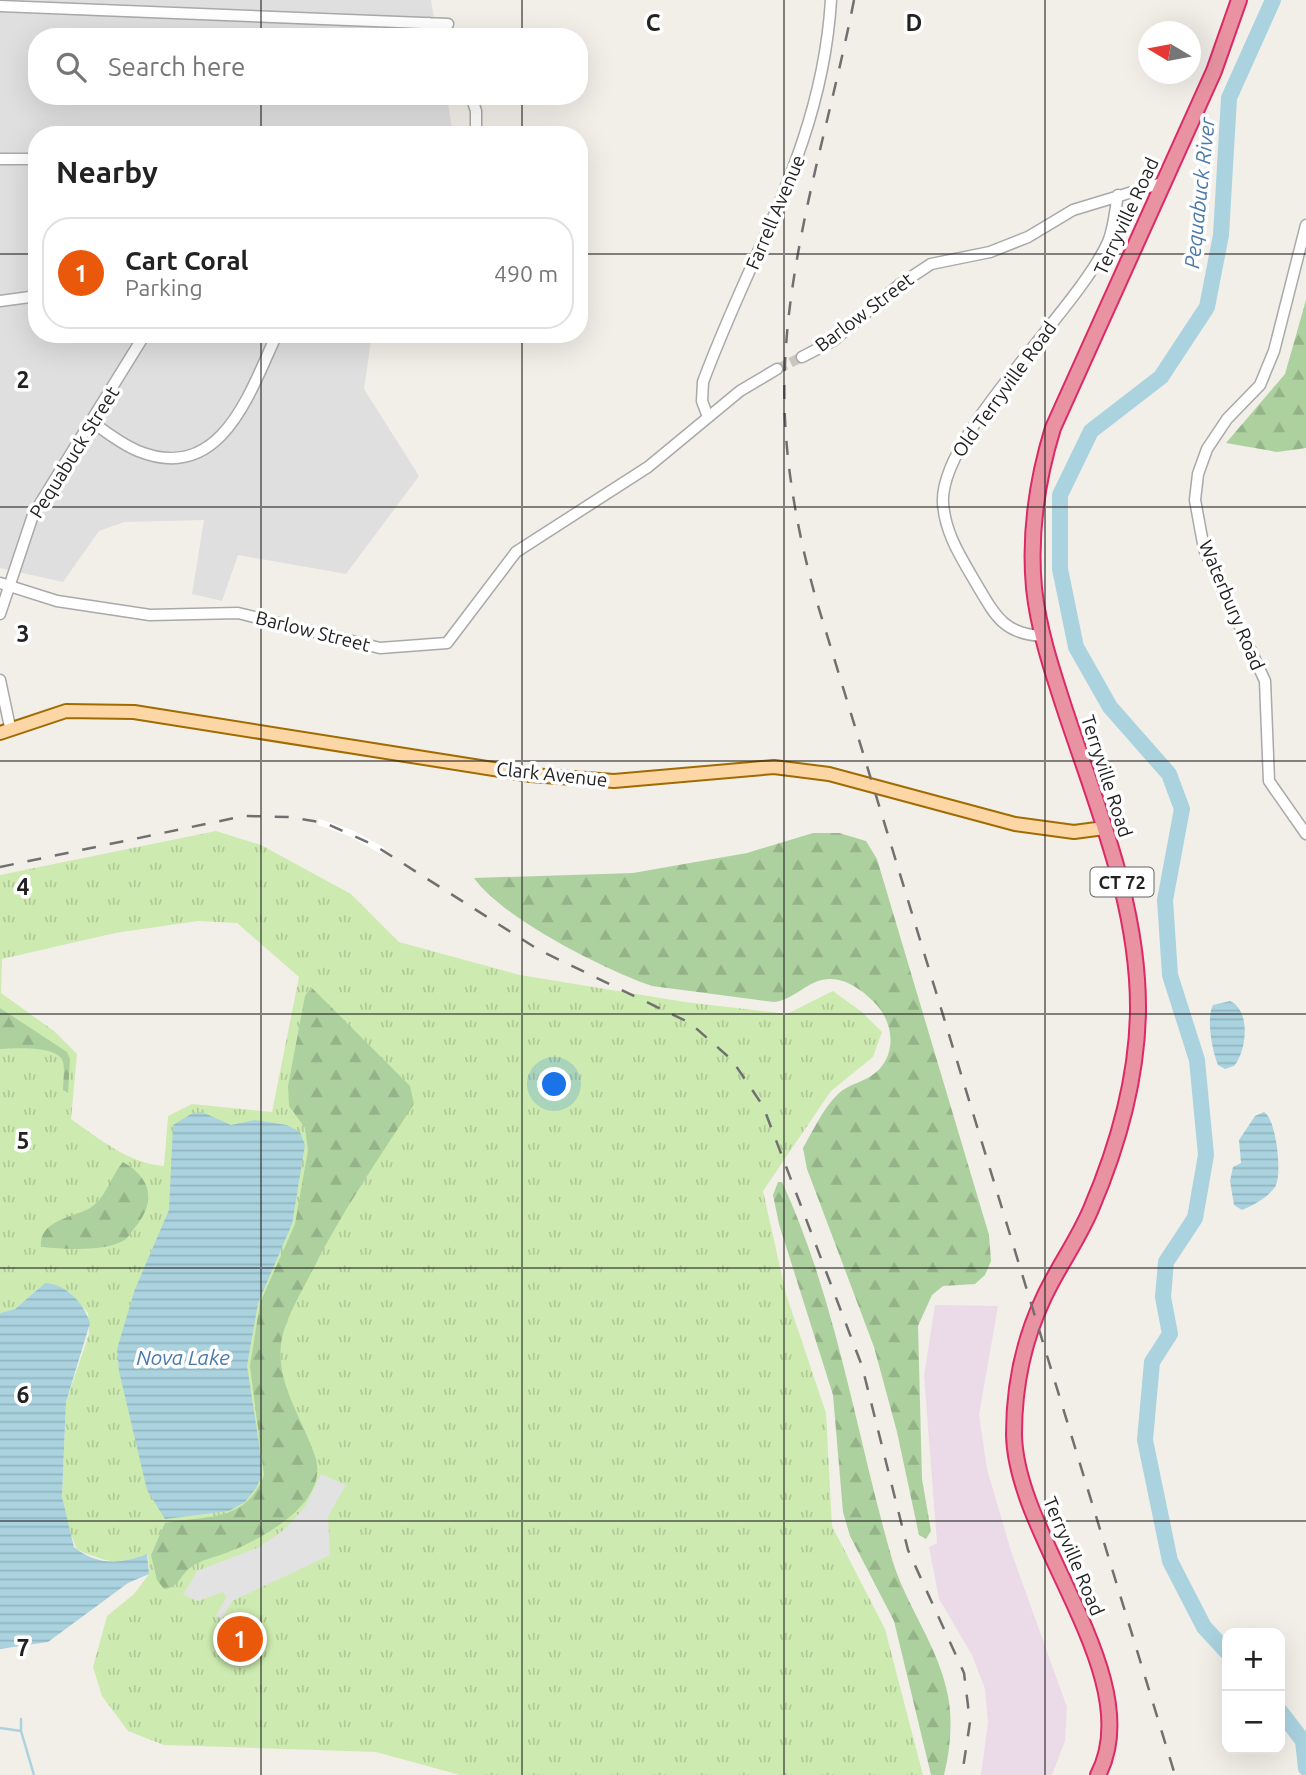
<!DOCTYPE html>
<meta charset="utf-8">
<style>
body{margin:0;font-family:Ubuntu,sans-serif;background:#f6f6f6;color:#222}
.controls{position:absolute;right:21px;bottom:21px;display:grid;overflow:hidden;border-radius:14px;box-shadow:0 7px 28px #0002}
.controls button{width:63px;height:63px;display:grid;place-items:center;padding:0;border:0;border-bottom:2px solid #e0e0e0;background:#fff;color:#222;font:35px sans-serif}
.compass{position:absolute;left:1138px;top:21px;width:63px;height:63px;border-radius:50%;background:#fff;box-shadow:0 7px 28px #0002;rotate:280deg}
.you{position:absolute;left:555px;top:1085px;width:24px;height:24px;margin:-18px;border:5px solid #fff;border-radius:50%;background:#1a73e8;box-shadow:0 0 0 10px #1a73e833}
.badge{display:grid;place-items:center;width:46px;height:46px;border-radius:50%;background:#ea580c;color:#fff;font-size:23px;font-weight:700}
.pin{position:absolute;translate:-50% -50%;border:4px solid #fff;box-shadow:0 2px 7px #0006}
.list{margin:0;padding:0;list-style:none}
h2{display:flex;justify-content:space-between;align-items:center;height:91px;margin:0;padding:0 28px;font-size:30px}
h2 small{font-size:23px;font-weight:400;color:#767676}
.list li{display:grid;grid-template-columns:46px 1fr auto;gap:21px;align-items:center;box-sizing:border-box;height:112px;margin:0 14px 14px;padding:0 14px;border:2px solid #e0e0e0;border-radius:28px}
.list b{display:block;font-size:26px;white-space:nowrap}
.list p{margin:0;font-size:23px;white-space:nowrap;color:#767676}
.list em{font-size:23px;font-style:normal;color:#767676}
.icon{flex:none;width:38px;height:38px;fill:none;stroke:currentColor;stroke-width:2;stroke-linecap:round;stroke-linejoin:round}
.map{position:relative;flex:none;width:1306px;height:1775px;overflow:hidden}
.search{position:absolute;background:#fff;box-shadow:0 7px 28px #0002;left:28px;top:28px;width:560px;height:77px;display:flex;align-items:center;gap:18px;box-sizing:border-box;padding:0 24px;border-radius:28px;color:#767676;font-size:26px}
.panel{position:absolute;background:#fff;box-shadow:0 7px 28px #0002;left:28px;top:126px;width:560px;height:217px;border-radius:28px}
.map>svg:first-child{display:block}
.residential{fill:#e0dfdf}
.industrial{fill:#ebdbe8}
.grass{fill:url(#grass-tufts);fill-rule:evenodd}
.forest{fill:url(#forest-firs)}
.parking{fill:#e2e2e2}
.water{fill:url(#water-rules)}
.pier{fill:#fff}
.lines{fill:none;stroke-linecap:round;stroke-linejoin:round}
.stream{stroke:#aad3df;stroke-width:2.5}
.river{stroke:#aad3df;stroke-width:16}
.minor-tunnel{stroke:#c8c6c1;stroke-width:10;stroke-dasharray:10 5;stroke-linecap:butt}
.minor-casing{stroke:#a9a9a9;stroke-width:13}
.major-casing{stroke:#a06b00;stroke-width:16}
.highway-casing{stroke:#dc2a67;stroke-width:18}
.minor{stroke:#fff;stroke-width:10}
.major{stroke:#fcd6a4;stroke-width:12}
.highway{stroke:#e892a2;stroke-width:14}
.rail{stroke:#707070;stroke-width:2.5;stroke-dasharray:14 14;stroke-linecap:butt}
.grid{fill:none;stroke:#222;stroke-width:2;stroke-opacity:0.55}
.labels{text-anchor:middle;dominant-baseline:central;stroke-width:7;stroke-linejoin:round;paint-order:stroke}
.shield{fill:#fff;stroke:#646464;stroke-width:2}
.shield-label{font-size:18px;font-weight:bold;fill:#222}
.street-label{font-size:19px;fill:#222;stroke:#fff}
.water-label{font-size:21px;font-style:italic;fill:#4a7aab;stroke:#fff}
.grid-label{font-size:23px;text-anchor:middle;font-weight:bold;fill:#222;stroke:#fff;stroke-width:7;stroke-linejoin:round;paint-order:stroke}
</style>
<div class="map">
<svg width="1306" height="1775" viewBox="0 0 1306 1775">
<defs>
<pattern id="grass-tufts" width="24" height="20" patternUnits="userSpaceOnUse" patternTransform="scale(1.75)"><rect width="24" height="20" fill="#cdebb0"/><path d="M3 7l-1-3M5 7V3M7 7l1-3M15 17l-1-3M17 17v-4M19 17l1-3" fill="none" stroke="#b0c997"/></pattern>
<pattern id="forest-firs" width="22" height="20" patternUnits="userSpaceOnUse" patternTransform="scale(1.75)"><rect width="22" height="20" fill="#add19e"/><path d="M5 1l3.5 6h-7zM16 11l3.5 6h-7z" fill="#95b388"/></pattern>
<pattern id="water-rules" width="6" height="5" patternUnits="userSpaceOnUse" patternTransform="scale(1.75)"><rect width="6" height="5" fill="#aad3df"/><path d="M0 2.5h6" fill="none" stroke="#92b5bf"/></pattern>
</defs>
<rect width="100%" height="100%" fill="#f2efe9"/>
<path class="residential" d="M0,0h431l6,37h-400v59h410l6,39 -47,-3 -1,3h-368v199h335l-8,55 55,87 -73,98 -108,-19 -16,46 -30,-7 12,-74 -80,2 -25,9 -36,51 -63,-14z"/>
<path class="industrial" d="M935,1305l63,1 -19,109 8,54 25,85 55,153 -2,34 -13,34h-71l7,-53 -3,-33 -13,-34 -33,-56 -10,-52 8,-4 -13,-167z"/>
<path class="grass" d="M216,831l45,14 90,49 48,48 121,33 165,27 102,12 46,-23 29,21 20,20 -9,25 -42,34 -68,100 23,103 40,119 6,113 53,103 38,146h-463l-84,-23 -212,-7 -36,-14 -26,-35 -9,-29 14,-51 27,-22 15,-20 -1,-19c-37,10 -35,8 -71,-5l-10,-26 -5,-27 4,-95 23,-68 -1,-21 -19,-21 -24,-9 -30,26 -15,4v-438zM198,921l39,2 62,54 -27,135 -80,-8 -24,12 -4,50c-34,-2 -66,-28 -93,-47l6,-65 -23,-23 -53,-38 1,-34 113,-26z"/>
<path class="forest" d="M1306,300v148l-29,4 -51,-9 59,-69z
M813,833h26l27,8 11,18 112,376 2,26 -6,14 -10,9 -32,2 -11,9 -14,31 4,153 9,52 -5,8 -7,-4 -22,-103 -23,-85 -67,-178 -4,-21c10,-17 20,-40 35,-54 9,-9 22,-11 33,-18 27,-18 24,-53 3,-74 -12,-12 -28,-24 -46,-23 -20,1 -34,21 -54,23l-122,-16c-47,-16 -150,-68 -178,-108l159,-5 114,-20z
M311,987l99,99 4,18c-37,57 -75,112 -105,173 -9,17 -19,35 -25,53 -14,46 17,84 31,126 16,47 -55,84 -89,97 -11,4 -25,7 -35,14 -10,7 -13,22 -27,22l-7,-9 -6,-25 14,-32c43,-8 81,0 99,-48l-14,-109 10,-63 35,-79 13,-74 -3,-22 -16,-22 -1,-20 17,-90z
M0,1008l67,44 3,7 -2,34 -5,-3c0,-8 2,-20 0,-28 -4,-17 -49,-14 -63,-13z
M123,1162c28,16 33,38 14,63 -5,5 -8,13 -14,16 -20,11 -59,8 -82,6 -3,-27 34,-30 49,-39 16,-10 21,-32 33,-46z
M778,1182h4c55,119 74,252 110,377 14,47 47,88 56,137 5,25 2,55 -4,79h-13l-37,-154 -44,-85 -7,-24 -10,-117 -54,-171 -6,-29z"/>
<path class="parking" d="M321,1474l25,11 -18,31 2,39 -98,46 -10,18 -6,-3 10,-19 -3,-5 -25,9 -15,-6 14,-24 62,-24 26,-18 20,-22z
M220,1628l32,5 -4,17 -14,-2 -3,-8 -13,-4z"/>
<path class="water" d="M1230,1001c21,9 17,50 4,65l-9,3 -7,-4c-6,-15 -12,-47 -5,-60z
M202,1112l29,13 24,-5 32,5 13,7 5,13 -13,79 -34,79 -11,63 14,91 1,18 -6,13 -11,14 -16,9 -64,8 -18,-29 -28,-119 -2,-22 18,-60 34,-79 4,-85 18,-11z
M1264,1112c12,6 19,63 11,75 -8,11 -21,18 -33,23l-8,-5 -4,-24 3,-14 8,-4 -2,-23 16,-24z
M45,1283c21,1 39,20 45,40l-24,79 -4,95 12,50c22,19 48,17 73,7l2,20 -21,9 -80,59 -48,7v-336l15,-4z"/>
<path class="pier" d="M319,819l33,11 33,18 -4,6 -32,-18 -31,-11z"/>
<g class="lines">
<path class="stream" d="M21,1719v11
M0,1728l21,3 13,44"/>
<path class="river" d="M1227,1652l-23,-25 -34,-66 -25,-121 7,-78 18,-28 -7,-37 3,-35 29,-44 11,-63 -9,-95 -27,-85 -5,-75 17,-91 -13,-35 -59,-67 -34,-60 -16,-78v-74l31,-64 70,-54 46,-70 14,-72 8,-137 44,-98
M1280,1711l23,30 3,27"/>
<path class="minor-tunnel" d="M777,369l25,-12"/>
<g class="minor-casing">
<path id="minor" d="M0,6l448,18
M429,23l8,14
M471,96l5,15v24
M0,159h37
M1306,225l-32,126 -14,34 -33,34 -20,30 -9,25 -3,26 9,49 61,132 4,100 37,53
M0,301l37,-5
M802,357l31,-16 66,-56 32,-21 59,-12 38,-15 45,-27 89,-27
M708,417l-6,-16 1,-19c49,-133 119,-235 128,-382
M92,422c14,10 29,22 46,29 84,34 112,-60 139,-117
M0,583l57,18 93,14 88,-2 142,35 67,-5 69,-91 132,-85 92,-76 37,-22
M0,614l33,-99 112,-181
M1043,636c-39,-2 -47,-19 -66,-51 -15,-26 -32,-51 -34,-82 -4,-68 134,-192 165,-261 6,-14 7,-32 10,-47
M0,680l10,47"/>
</g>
<g class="major-casing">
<path id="major" d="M0,733l66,-22 68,1 397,63 83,6 160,-14 55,7 186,50 59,8 30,-4"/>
</g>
<g class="highway-casing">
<path id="highway" d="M1098,1775c51,-97 -83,-238 -84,-341 0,-47 10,-95 30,-137 14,-30 34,-57 47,-88 27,-63 46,-128 47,-198 1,-107 -42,-206 -75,-307 -12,-37 -25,-77 -29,-116 -5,-55 3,-108 19,-160l161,-357 25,-71"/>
</g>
<use href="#minor" class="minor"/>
<use href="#major" class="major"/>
<use href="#highway" class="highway"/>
<path class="rail" d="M854,0c-23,119 -64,243 -69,364 -4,79 10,160 31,235l359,1176
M0,867l244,-51 45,1 36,6 49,22 165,105 151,73 42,37 31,46 99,260 46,184 56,123 6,49 -8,53"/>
</g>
<path class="grid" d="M261,0v37M522,0v37M784,0v1775M1045,0v1775M261,96v39M522,96v39M0,254h37M579,254h727M261,334v1441M522,334v1441M0,507h1306M0,761h1306M0,1014h1306M0,1268h1306M0,1521h1306"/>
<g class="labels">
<rect class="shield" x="1090.5" y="867.5" width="63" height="29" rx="5"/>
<g class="shield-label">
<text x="1122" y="882">CT 72</text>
</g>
<g class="street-label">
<text transform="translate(775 212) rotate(-67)">Farrell Avenue</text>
<text transform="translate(1126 216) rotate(-65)">Terryville Road</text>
<text transform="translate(864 312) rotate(-37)">Barlow Street</text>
<text transform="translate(1004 389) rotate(-54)">Old Terryville Road</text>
<text transform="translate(74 452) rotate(-58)">Pequabuck Street</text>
<text transform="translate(1232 605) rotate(67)">Waterbury Road</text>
<text transform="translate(313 631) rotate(14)">Barlow Street</text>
<text transform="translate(552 774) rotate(6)">Clark Avenue</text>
<text transform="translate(1107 776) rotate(72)">Terryville Road</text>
<text transform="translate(1074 1556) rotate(67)">Terryville Road</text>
</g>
<g class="water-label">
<text transform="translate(1199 193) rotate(-84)">Pequabuck River</text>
<text x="183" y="1357">Nova Lake</text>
</g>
</g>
<g class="grid-label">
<text x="653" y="31">C</text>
<text x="914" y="31">D</text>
<text x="23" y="388">2</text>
<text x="23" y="642">3</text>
<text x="23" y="895">4</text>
<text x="23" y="1149">5</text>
<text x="23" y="1403">6</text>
<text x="23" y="1656">7</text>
</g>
</svg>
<div class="controls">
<button>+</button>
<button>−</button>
</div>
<svg class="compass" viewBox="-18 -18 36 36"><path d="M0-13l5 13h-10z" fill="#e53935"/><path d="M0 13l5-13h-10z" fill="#767676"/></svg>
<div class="you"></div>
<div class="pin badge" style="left:240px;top:1639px">1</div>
<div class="search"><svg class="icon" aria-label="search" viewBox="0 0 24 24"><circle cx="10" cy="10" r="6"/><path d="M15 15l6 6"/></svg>Search here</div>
<section class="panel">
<h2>Nearby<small></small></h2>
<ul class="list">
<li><span class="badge">1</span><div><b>Cart Coral</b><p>Parking</p></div><em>490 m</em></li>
</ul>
</section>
</div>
